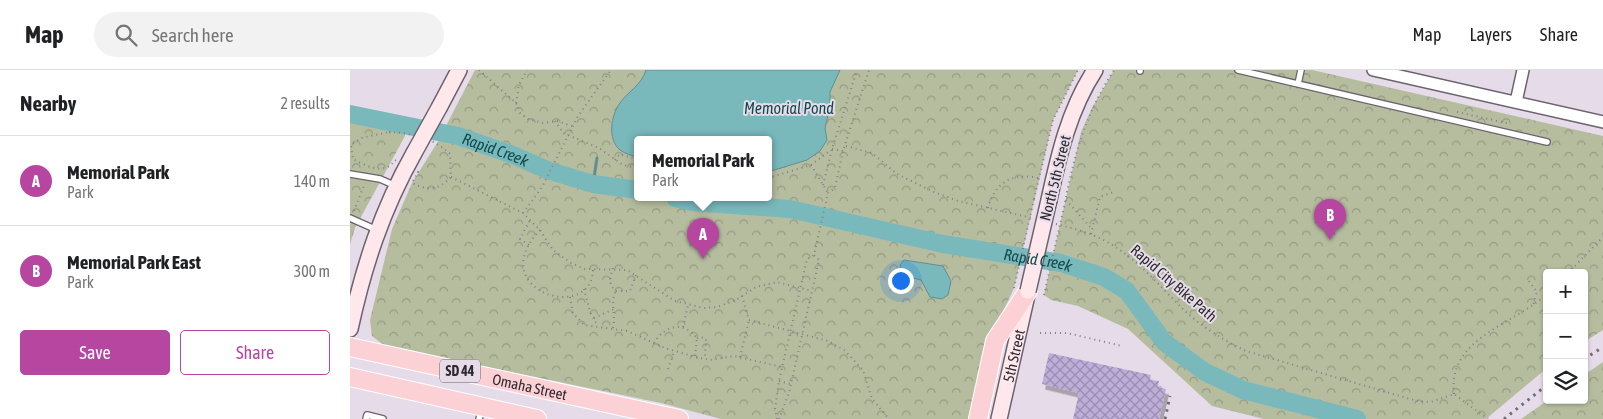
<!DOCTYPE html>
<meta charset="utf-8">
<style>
body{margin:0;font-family:"Asap Condensed",sans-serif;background:#f2f2f2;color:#202124}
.controls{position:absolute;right:15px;bottom:15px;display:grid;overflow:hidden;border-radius:5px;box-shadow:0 1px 4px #0004}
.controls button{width:45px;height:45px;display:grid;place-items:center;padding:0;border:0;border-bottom:1px solid #e0e0e0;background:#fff;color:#202124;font:25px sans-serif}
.you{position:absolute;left:550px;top:210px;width:18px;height:18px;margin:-12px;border:4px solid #fff;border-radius:50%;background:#1a73e8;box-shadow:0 0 0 8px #1a73e833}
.badge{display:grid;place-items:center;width:32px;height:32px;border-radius:50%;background:#b746a1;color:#fff;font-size:16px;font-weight:700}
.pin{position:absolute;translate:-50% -41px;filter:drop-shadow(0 1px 2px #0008)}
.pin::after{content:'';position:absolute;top:26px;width:18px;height:15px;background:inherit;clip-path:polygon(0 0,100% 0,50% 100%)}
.popup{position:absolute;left:284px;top:66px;width:138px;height:65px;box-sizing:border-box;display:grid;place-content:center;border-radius:5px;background:#fff;filter:drop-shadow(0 1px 4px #0005);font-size:16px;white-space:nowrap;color:#757577}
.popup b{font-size:19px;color:#202124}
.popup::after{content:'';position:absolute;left:50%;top:100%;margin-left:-10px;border:10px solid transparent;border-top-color:#fff}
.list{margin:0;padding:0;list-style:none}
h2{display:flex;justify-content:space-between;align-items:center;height:65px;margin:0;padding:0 20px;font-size:21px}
h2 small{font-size:16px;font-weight:400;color:#757577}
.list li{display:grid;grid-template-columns:32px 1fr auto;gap:15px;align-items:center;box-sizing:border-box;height:90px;padding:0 20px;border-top:1px solid #e0e0e0}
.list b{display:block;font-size:19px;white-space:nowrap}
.list p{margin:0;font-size:16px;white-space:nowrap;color:#757577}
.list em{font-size:16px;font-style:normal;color:#757577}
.actions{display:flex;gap:10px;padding:15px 20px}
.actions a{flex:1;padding:11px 0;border:1px solid #b746a1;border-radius:5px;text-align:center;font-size:18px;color:#b746a1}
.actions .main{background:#b746a1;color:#fff}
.icon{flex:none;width:28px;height:28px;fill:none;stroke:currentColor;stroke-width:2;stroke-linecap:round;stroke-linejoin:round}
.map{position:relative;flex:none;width:1253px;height:349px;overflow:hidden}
header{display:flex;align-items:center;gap:30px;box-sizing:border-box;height:70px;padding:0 25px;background:#fff;border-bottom:1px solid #e0e0e0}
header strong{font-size:24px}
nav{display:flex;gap:28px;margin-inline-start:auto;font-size:18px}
.search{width:350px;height:45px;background:#f2f2f2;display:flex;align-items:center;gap:12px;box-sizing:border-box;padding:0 18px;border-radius:28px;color:#757577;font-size:19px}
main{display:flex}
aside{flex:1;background:#fff}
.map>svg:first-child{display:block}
.park{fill:url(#park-crowns);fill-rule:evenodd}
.water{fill:#79b9bc;stroke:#628e92}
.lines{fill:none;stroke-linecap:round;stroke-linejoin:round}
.stream{stroke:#628e92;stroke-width:3}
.river{stroke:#79b9bc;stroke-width:18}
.building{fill:url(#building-cross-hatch);filter:url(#shadow)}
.service-casing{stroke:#6b626d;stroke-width:8}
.minor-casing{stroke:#6b626d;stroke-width:14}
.secondary-casing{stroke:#6b626d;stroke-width:18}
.primary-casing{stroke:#fff;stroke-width:20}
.path{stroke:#847d86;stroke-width:2;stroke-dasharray:1 4;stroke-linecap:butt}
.service{stroke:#fff;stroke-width:5.5}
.minor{stroke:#fff;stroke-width:11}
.secondary{stroke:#fee8eb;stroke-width:15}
.primary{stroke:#fcd1d6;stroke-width:18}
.rail{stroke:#716b73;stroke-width:3;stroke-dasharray:2.5 5;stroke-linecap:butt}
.secondary-bridge-casing{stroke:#6b626d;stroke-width:18;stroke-linecap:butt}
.path-bridge{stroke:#847d86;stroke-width:2;stroke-dasharray:1 4;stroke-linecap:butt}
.secondary-bridge{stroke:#fee8eb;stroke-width:15}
.labels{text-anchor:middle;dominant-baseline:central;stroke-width:4;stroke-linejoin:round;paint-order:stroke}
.shield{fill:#e6dce9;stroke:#655f67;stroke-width:1}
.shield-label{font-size:14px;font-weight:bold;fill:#2e2a2f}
.street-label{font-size:15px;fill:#2e2a2f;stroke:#e6dce9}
.water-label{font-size:16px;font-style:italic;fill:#114a4e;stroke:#e6dce9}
</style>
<header>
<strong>Map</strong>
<div class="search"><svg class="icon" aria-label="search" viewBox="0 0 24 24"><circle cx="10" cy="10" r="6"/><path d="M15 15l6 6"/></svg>Search here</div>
<nav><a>Map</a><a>Layers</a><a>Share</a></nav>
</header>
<main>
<aside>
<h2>Nearby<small>2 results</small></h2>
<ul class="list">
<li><span class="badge">A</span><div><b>Memorial Park</b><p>Park</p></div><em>140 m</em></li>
<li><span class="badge">B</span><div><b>Memorial Park East</b><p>Park</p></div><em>300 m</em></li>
</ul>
<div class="actions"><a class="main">Save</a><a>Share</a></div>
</aside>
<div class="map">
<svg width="1253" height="349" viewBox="0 0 1253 349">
<defs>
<pattern id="park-crowns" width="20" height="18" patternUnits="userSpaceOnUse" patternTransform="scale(1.25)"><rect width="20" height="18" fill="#b6bd9f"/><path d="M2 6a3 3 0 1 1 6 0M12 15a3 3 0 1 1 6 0" fill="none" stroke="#949a82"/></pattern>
<pattern id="building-cross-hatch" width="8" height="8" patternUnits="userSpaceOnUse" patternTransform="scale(1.25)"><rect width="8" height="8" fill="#bdadd9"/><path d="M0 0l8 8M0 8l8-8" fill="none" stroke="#9a8db0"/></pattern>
<filter id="shadow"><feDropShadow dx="3" dy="5.5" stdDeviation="0" flood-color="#0004"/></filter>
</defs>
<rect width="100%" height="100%" fill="#e6dce9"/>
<path class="park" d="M125,0h603l-25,50 -39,168 -23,50 -19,81h-251l-60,-16 -276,-57 -13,-10 -2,-16 22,-91 20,-46 25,-40zM288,70h130v58h-130z
M764,0h198l291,66v194l-19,12v-69h-37v95l-61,51h-222l-52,-13 -84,-77 -50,-23 -27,-6 -7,-5 37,-163 11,-24z
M0,44l54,10 1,12 -50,92 -5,16z
M1253,292v57h-82l27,-19h36v-25z"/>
<path class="water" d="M296,0h194l-10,22v15l-5,21 2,12 -7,11 -13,9 -39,12v-32h-130v18c-6,-3 -13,-4 -18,-8 -13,-11 -9,-35 0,-47 9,-13 21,-17 26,-33z
M554,190l39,6 8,15 -3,14 -6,4 -12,-2 -9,-17 -20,-5 -1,-10z"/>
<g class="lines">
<path class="stream" d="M243,114l4,-26"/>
<g class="river">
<path id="s1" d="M0,44l108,22 55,19 34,15 46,14 45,6"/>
<path id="s2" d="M325,128l17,4 98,7 153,35 118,19 43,14 23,14 37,51 41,30 38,18 114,29"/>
</g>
</g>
<path class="building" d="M699,283l102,22 -1,5 9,1 -1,6 8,2 -7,30h-86l6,-26 -37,-9z"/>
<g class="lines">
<g class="service-casing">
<path id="service" d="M888,0l309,72
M790,1v-1
M948,14l3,-14
M0,104l30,5 16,7
M0,148l27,12
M16,349l1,-4 16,4
M129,349l3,-10"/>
</g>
<g class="minor-casing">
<path id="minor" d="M1023,0l230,52
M1166,32l7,-32"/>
</g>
<g class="secondary-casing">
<g id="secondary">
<path d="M90,36l19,-36"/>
<path d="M699,130c10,-46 20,-90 46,-130"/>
<path d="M0,259c14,-64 32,-119 64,-176"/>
<path id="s3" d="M649,349l28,-124"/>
</g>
</g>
<g class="primary-casing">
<g id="primary">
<path id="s4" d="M0,277l329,72"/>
<path d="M0,307l187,42"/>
<path d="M628,349l17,-78 33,-50"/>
</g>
</g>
<path class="path" d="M129,0l37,33 4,10 8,6 15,4 14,-2 15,5
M166,33l3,-18 8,-15
M1107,42l54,12
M205,51l8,12 36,15 24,17 15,3
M39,62c22,1 45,6 61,22l1,23c-12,13 -23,14 -39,6l6,-11 -23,-12c-10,16 -29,6 -42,-1l-2,-14 10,-7z
M496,76l26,7 25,21 37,18 24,9 74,17
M482,79l11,2
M265,90l5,-6 18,6
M461,95l20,-15
M101,107l72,36 17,17 13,20 18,13 14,6 42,1 48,31 29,7 13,-1 19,-7 20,-13 21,-5 35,9
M418,108l43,-13 17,28
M473,115l9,-36 25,-79
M684,129l19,-79 25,-50
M716,130l26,29
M714,137c10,-52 21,-92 50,-137
M638,138c6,-25 25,-36 50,-30
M4,141l11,-28
M173,143l19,-26 36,-71 33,-46
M706,154c17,4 35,9 51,18 30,16 53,45 78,69 17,16 40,30 61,40l171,50 14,1 23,-8 34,25
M190,160c-58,61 53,94 53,39
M741,164l9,-37 13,-5
M179,175l-9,-6 10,-19
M263,198c-3,9 -5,17 3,23h14l6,-16
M1218,203l35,-36
M1179,211l8,11 -4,13
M234,219l6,23 8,14
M392,226l7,24 79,21 16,9 19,20 9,29 17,20
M220,227l3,16 11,12 43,6 38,17 30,9 15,3 24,-4 48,11
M244,248l20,-9
M333,257l5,-22
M263,258c3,-13 -3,-25 3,-37
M690,263h27l55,13
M347,268l4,-1 5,2 -1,19
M304,273c10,-17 29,-23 43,-5l-2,18
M390,287l9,-37
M318,299l6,-17
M429,311l12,3
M1104,324c-7,-56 61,-70 93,-100
M427,349l-2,-10 4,-28 28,-122 7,-4 14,-62 7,-5 8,-37 26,-81
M429,349l10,-26 30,-133 -5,-5"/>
<use href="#service" class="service"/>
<use href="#minor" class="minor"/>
<use href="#secondary" class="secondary"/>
<use href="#primary" class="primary"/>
<path class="rail" d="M1234,289l19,-12
M815,349l5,-23
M1154,349l43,-34"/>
<g class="secondary-bridge-casing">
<path id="secondary-bridge" d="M64,83l26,-47
M678,221l21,-91"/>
</g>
<path class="path-bridge" d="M664,218l20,-89
M694,225l20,-88"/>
<use href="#secondary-bridge" class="secondary-bridge"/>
</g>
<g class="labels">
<rect class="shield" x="90" y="289.5" width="40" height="23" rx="4"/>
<g class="shield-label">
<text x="110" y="301">SD 44</text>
</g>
<g class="street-label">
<text transform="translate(705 108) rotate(-76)">North 5th Street</text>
<text transform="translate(824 213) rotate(41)">Rapid City Bike Path</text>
<text stroke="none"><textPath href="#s3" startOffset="65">5th Street</textPath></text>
<text stroke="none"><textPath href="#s4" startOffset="184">Omaha Street</textPath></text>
</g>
<g class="water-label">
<text x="439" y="38">Memorial Pond</text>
<text stroke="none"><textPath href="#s1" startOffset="150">Rapid Creek</textPath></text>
<text stroke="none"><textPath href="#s2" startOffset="369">Rapid Creek</textPath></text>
</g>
</g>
</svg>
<div class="controls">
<button>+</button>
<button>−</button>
<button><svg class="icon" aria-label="layers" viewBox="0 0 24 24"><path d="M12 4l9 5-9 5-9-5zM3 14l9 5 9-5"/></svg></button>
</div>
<div class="you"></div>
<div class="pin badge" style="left:353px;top:189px">A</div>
<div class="popup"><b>Memorial Park</b>Park</div>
<div class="pin badge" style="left:980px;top:170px">B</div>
</div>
</main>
